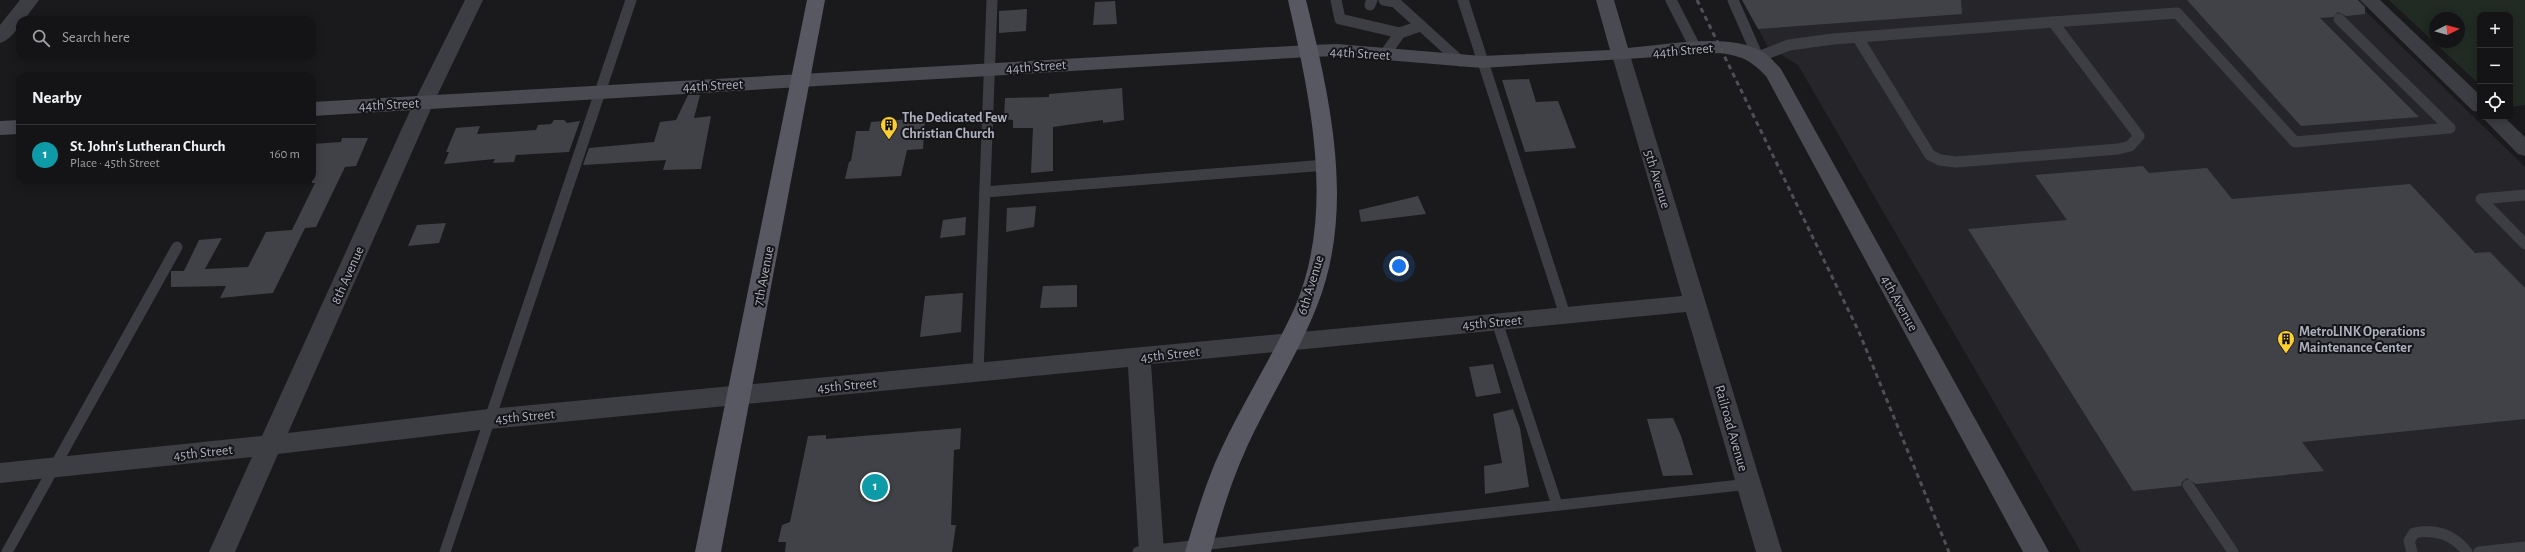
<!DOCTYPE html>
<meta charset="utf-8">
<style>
body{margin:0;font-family:"Alegreya Sans",sans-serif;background:#212123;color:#f1f3f6}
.controls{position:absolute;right:12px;top:12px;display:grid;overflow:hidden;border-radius:8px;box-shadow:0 2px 10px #0003}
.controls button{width:36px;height:36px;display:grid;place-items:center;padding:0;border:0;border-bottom:1px solid #333335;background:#141416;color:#f1f3f6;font:20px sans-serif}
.compass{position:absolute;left:2429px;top:12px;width:36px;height:36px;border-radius:50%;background:#141416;box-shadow:0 2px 10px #0003;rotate:84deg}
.you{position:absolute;left:1399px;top:266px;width:14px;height:14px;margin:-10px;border:3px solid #fff;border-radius:50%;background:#1a73e8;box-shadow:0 0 0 6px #1a73e833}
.badge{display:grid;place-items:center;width:26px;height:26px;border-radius:50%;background:#0b8043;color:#fff;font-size:13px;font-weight:700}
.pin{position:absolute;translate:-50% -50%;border:2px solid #fff;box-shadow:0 1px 4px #0006}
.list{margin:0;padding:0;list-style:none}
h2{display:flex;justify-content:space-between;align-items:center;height:52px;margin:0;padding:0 16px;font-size:17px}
h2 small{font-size:13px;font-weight:400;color:#9d9ea1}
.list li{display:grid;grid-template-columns:26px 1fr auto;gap:12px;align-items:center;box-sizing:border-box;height:60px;padding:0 16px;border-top:1px solid #333335}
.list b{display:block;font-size:15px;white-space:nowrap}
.list p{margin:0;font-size:13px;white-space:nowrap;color:#9d9ea1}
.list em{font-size:13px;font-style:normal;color:#9d9ea1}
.icon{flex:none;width:22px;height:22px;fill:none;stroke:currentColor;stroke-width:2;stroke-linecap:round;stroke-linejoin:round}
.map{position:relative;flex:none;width:2525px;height:552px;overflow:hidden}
.search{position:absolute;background:#141416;box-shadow:0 2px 10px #0003;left:16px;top:16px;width:300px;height:44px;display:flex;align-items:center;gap:10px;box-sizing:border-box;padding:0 14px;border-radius:12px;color:#9d9ea1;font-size:15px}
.panel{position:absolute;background:#141416;box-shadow:0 2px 10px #0003;left:16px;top:72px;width:300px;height:112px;border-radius:12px}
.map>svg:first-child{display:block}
.built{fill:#26262a}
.green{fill:#212b24;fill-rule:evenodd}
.building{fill:#414247}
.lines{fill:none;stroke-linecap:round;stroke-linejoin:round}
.lane{stroke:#3d3d44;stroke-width:11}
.street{fill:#3d3d44;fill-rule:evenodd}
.secondary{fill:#494a52;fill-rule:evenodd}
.primary{fill:#575861;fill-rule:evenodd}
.rail{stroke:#4e4f57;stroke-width:3;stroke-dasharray:5 4;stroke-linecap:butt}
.labels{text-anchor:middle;stroke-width:4;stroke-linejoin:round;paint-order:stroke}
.street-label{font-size:14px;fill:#acafbd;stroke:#151518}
.poi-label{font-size:14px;font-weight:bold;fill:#acafbd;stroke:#151518;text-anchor:start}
</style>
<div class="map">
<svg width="2525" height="552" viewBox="0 0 2525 552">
<rect width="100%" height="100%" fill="#1a1a1d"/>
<!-- built -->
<path class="built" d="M1744 0H2354L2525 167V552H2081L1798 65 1767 46Z"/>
<!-- green -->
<path class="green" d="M2389 0H2525V105L2510 107V15H2480V85ZM2435 18H2459V42H2435Z"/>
<!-- building -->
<g class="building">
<path d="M1742 0H1961L1962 14 1758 29Z"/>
<path d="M2187 0H2358L2365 7V14L2346 16 2338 12 2333 17 2320 18 2419 117 2301 126Z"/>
<path d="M1115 1 1117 24 1093 25 1095 2Z"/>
<path d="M1027 9 1026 31 999 33V11Z"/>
<path d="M1529 79 1536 102 1558 101 1576 148 1525 152 1502 80Z"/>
<path d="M1122 88 1124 120 1103 123V120L1053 127V171L1031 173 1033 128H1013V120L1004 119 1005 98 1049 97V94Z"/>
<path d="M688 95H700L694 118 711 116 701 169 663 170 666 160 583 165 589 148 654 142 660 122 676 120Z"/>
<path d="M925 118 923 149 907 150 901 176 845 179 849 162 851 161 856 131H869L871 122Z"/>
<path d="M554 120H564L567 123 580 121 569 152 516 155 514 162 493 163 495 159 444 164 449 152H446L456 128 480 126 477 134 536 130 538 125 551 124Z"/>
<path d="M342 138H368L356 166 345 167 316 227 305 228 273 293 220 298 226 286 171 287V271H184L199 240 222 238 205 269 248 267 266 232 292 230 315 183H312V144L341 142Z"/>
<path d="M2143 166 2149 173 2207 168 2232 199 2410 184 2475 253 2490 252 2525 288V419L2302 442 2324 471 2196 484 2187 478 2182 482 2181 486 2133 491 1968 229 2067 220 2035 175Z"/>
<path d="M1418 196 1426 214 1361 222 1359 210Z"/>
<path d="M1036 206 1034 227 1006 232 1007 208Z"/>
<path d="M966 217 965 235 940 238 943 220Z"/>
<path d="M446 223 439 243 408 246 417 225Z"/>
<path d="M1077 285V307L1040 308 1043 286Z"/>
<path d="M963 293 961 332 920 337 925 296Z"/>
<path d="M1493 364 1501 393 1476 397 1469 367Z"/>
<path d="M1513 409 1520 428 1529 487 1485 494 1484 466 1502 463 1493 414Z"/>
<path d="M1673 418 1681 436 1693 475 1663 476 1647 419Z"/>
<path d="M961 428 960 449 954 450 951 525H956L952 552H785L786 542H778L782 525 790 522 808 436 826 435V439Z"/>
</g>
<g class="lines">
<!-- lane -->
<g class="lane">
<path d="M1336 0 1340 19 1400 33 1420 26"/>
<path d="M1384 0 1395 2 1460 61"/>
<path d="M1463 0 1565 315"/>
<path d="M1671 0 1696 49"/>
<path d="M1733 0 1758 57 1789 45 1833 39 2053 22 2139 136 2130 146 2118 149 1956 162 1940 160 1930 155 1858 38"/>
<path d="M1370 5 1372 0"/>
<path d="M2053 22 2177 13 2295 142 2450 128 2339 19"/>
<path d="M1385 54 1400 33"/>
<path d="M985 192 1326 165"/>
<path d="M2525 195 2481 199 2525 244"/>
<path d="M1497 322 1557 505"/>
<path d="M978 373 992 0"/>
<path d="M2188 485 2233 552"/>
<path d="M7 552 177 247"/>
<path d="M445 552 631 0"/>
<path d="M1138 552 1749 484"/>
<path d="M2412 552 2409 541 2414 533C2435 528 2454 535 2467 552"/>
<path d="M2479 552 2525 547"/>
</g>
<!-- street -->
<g class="street">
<path d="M20 0H39L24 20H20C20 29 8 41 0 43V25Z"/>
<path d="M465 0H483L434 102 288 433 489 409 1682 296 1612 55 1614 51H1628L1630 55 1782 552H1756L1686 312 1151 364 1164 552 1139 551 1128 367 489 429 278 454 235 552H209L252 457 0 483V463L262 436 414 102Z"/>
<path d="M2360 0H2380L2480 95V112L2473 111Z"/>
<path d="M2482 117H2504L2525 137V156L2518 154Z"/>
</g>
<!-- secondary -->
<g class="secondary">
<path d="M1596 0H1614L1628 48C1668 45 1728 32 1763 52 1770 56 1775 63 1781 69L2049 552H2023L1766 76C1750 60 1744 57 1721 53L1482 68 1337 56 1309 57 312 116V102L1309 45 1337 44 1482 56 1610 50Z"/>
<path d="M20 120V134L0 135V121Z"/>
</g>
<!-- primary -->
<g class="primary">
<path d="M807 0H825L721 552H695Z"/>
<path d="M1288 0H1306C1330 98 1356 208 1317 306 1296 360 1262 409 1240 463 1228 492 1219 522 1211 552H1185C1194 522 1203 492 1215 463 1238 410 1271 360 1295 307 1336 210 1310 98 1288 0Z"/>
</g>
<!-- rail -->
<path class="rail" d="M1697 0 1859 332 1949 552"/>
</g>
<!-- icons -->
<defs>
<symbol id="building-pin" viewBox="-11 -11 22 30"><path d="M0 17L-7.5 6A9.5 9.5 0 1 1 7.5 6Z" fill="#fccf33" stroke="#151518"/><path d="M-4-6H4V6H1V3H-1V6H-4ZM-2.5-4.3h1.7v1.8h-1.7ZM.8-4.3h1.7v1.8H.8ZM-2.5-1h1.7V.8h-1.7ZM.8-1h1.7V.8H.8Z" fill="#111"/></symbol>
</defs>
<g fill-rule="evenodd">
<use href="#building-pin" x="879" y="115" width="20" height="27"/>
<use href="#building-pin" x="2276" y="329" width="20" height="27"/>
</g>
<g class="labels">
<!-- street labels -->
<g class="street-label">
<text transform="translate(1683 50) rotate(-5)" y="5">44th Street</text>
<text transform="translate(1360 53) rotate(4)" y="5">44th Street</text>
<text transform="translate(1036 66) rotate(-4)" y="5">44th Street</text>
<text transform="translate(713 85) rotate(-3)" y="5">44th Street</text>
<text transform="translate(389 104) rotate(-3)" y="5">44th Street</text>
<text transform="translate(1658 179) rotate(73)" y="5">5th Avenue</text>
<text transform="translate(347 275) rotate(-66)" y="5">8th Avenue</text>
<text transform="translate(763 276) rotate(-79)" y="5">7th Avenue</text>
<text transform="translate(1310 285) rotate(-73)" y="5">6th Avenue</text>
<text transform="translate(1900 303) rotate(61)" y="5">4th Avenue</text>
<text transform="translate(1492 322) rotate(-5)" y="5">45th Street</text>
<text transform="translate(1170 354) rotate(-6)" y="5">45th Street</text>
<text transform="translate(847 385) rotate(-5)" y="5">45th Street</text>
<text transform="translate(525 416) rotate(-5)" y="5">45th Street</text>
<text transform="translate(1732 428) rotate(74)" y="5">Railroad Avenue</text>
<text transform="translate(203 452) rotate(-6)" y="5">45th Street</text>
</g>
<!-- poi labels -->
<g class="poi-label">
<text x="902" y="122">The Dedicated Few<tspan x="902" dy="16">Christian Church</tspan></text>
<text x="2299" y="336">MetroLINK Operations<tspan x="2299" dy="16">Maintenance Center</tspan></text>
</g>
</g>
</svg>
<div class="controls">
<button>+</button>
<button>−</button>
<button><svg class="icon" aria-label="locate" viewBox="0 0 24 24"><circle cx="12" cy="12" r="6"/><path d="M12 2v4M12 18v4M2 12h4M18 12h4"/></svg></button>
</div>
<svg class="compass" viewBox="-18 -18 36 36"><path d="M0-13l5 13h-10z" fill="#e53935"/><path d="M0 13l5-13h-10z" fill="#9d9ea1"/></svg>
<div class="you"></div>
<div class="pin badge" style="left:875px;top:487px;background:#0f9aa8">1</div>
<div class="search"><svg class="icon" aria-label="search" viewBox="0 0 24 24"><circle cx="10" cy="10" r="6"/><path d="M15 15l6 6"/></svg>Search here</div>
<section class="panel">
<h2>Nearby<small></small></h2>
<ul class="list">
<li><span class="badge" style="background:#0f9aa8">1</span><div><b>St. John's Lutheran Church</b><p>Place · 45th Street</p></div><em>160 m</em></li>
</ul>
</section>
</div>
